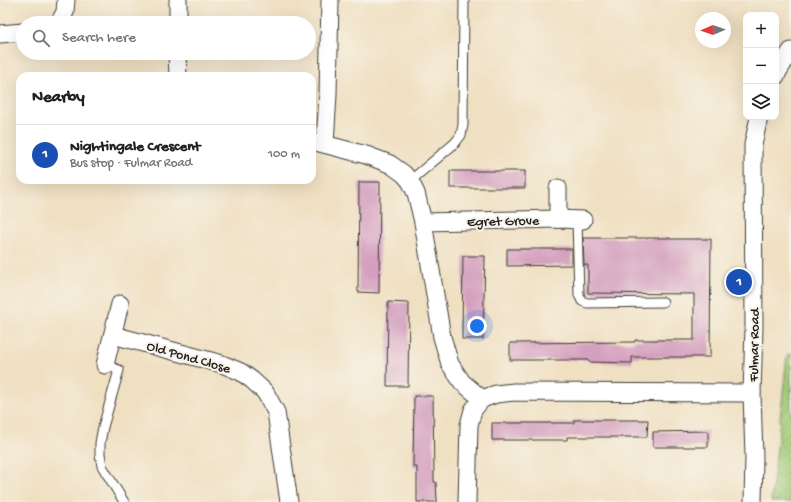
<!DOCTYPE html>
<meta charset="utf-8">
<style>
body{margin:0;font-family:"Gochi Hand",sans-serif;background:#f2f2f2;color:#202124}
.controls{position:absolute;right:12px;top:12px;display:grid;overflow:hidden;border-radius:8px;box-shadow:0 4px 16px #0002}
.controls button{width:36px;height:36px;display:grid;place-items:center;padding:0;border:0;border-bottom:1px solid #e0e0e0;background:#fff;color:#202124;font:20px sans-serif}
.compass{position:absolute;left:695px;top:12px;width:36px;height:36px;border-radius:50%;background:#fff;box-shadow:0 4px 16px #0002;rotate:268deg}
.you{position:absolute;left:477px;top:326px;width:14px;height:14px;margin:-10px;border:3px solid #fff;border-radius:50%;background:#1a73e8;box-shadow:0 0 0 6px #1a73e833}
.badge{display:grid;place-items:center;width:26px;height:26px;border-radius:50%;background:#2563eb;color:#fff;font-size:13px;font-weight:700}
.pin{position:absolute;translate:-50% -50%;border:2px solid #fff;box-shadow:0 1px 4px #0006}
.list{margin:0;padding:0;list-style:none}
h2{display:flex;justify-content:space-between;align-items:center;height:52px;margin:0;padding:0 16px;font-size:17px}
h2 small{font-size:13px;font-weight:400;color:#757577}
.list li{display:grid;grid-template-columns:26px 1fr auto;gap:12px;align-items:center;box-sizing:border-box;height:60px;padding:0 16px;border-top:1px solid #e0e0e0}
.list b{display:block;font-size:15px;white-space:nowrap}
.list p{margin:0;font-size:13px;white-space:nowrap;color:#757577}
.list em{font-size:13px;font-style:normal;color:#757577}
.icon{flex:none;width:22px;height:22px;fill:none;stroke:currentColor;stroke-width:2;stroke-linecap:round;stroke-linejoin:round}
.map{position:relative;flex:none;width:791px;height:502px;overflow:hidden}
.search{position:absolute;background:#fff;box-shadow:0 4px 16px #0002;left:16px;top:16px;width:300px;height:44px;display:flex;align-items:center;gap:10px;box-sizing:border-box;padding:0 14px;border-radius:22px;color:#757577;font-size:15px}
.panel{position:absolute;background:#fff;box-shadow:0 4px 16px #0002;left:16px;top:72px;width:300px;height:112px;border-radius:12px}
.map>svg:first-child{display:block}
.park{fill:url(#park-dots);stroke:#5e744a}
.building{fill:#d4a0bf}
.lines{fill:none;stroke-linecap:round;stroke-linejoin:round}
.lane-casing{stroke:#3c3935;stroke-width:11}
.street-casing{stroke:#3c3935;stroke-width:19}
.lane{stroke:#fff;stroke-width:9}
.street{stroke:#fff;stroke-width:17}
.labels{text-anchor:middle;stroke-width:4;stroke-linejoin:round;paint-order:stroke}
.street-label{font-size:14px;fill:#1c1c1c;stroke:#f7f3e8}
</style>
<div class="map">
<svg width="791" height="502" viewBox="0 0 791 502">
<defs>
<pattern id="park-dots" width="8" height="8" patternUnits="userSpaceOnUse"><rect width="8" height="8" fill="#a1cb77"/><path d="M2 2h.1M6 6h.1" fill="none" stroke="#8aae66" stroke-width="1.8" stroke-linecap="round"/></pattern>
</defs>
<rect width="100%" height="100%" fill="#f7f3e8"/>
<filter id="ink" filterUnits="userSpaceOnUse"><feTurbulence type="fractalNoise" baseFrequency=".025" numOctaves="2"/><feDisplacementMap in="SourceGraphic" scale="8" xChannelSelector="R" yChannelSelector="G"/><feConvolveMatrix kernelMatrix="1 2 1 2 8 2 1 2 1" color-interpolation-filters="sRGB"/></filter>
<filter id="wash" filterUnits="userSpaceOnUse"><feTurbulence type="fractalNoise" baseFrequency=".012" numOctaves="4" result="noise"/><feDisplacementMap in="SourceGraphic" scale="16" xChannelSelector="R" yChannelSelector="G"/><feGaussianBlur stdDeviation="0.9" result="paint"/><feColorMatrix in="noise" values="0 0 0 0 0 0 0 0 0 0 0 0 0 0 0 0 0 1.4 0 .05"/><feComposite in="paint" operator="in"/></filter>
<g filter="url(#wash)">
<rect width="100%" height="100%" fill="#f0e0c2"/>
<!-- park -->
<path class="park" d="M791 353V502H771L787 355Z"/>
<g id="blocks">
<!-- building -->
<g class="building">
<rect x="450" y="171" width="75" height="17"/>
<path d="M359 182H380L379 293 358 292Z"/>
<path d="M583 238H670V239H711L710 357H632V363L589 362V360H510V343L635 342V340H694V294L588 293V265H584Z"/>
<path d="M507 249H572V265L507 266Z"/>
<path d="M463 256H485L483 339H462Z"/>
<path d="M388 302 409 303 408 386H387Z"/>
<path d="M414 396H433L434 482H436L437 502H417V467H413Z"/>
<path d="M574 420H648L647 437H567V440H492V423H574Z"/>
<path d="M708 431V447H653V432Z"/>
</g>
</g>
</g>
<g filter="url(#ink)">
<use href="#blocks" fill-opacity="0" stroke="#3c3935" stroke-width="1"/>
<g class="lines">
<defs>
<g id="lane">
<path d="M410 181 455 143 461 135 463 125 464 0"/>
<path d="M577 220 579 295 582 301 587 303 663 302"/>
<path d="M105 365 119 370 103 427 100 443V454L102 466 124 502"/>
</g>
<g id="street">
<path d="M59 23 65 12 66 0"/>
<path d="M178 23V0"/>
<path d="M0 34 23 32"/>
<path d="M177 53 178 76"/>
<path d="M776 76 779 70 791 51"/>
<path d="M312 141 366 155 390 164 404 174 410 181 416 193 423 222 442 337 450 364 462 382 482 399 496 394 514 392 752 393"/>
<path d="M325 144 328 94 330 0"/>
<path d="M558 188V219"/>
<path d="M423 222 558 219 583 220"/>
<path d="M113 335 222 364 241 372 252 380 265 392 276 412 289 502"/>
<path d="M105 365 120 304"/>
<path d="M467 502 469 425 473 410 482 399"/>
<path d="M753 502 754 457 752 393 754 327 753 145 759 117"/>
</g>
</defs>
<!-- lane casing -->
<use href="#lane" class="lane-casing"/>
<!-- street casing -->
<use href="#street" class="street-casing"/>
<!-- lane -->
<use href="#lane" class="lane"/>
<!-- street -->
<use href="#street" class="street"/>
</g>
</g>
<g class="labels">
<!-- street labels -->
<g class="street-label">
<text transform="translate(503 220) rotate(-1)" y="5">Egret Grove</text>
<text transform="translate(753 345) rotate(-89)" y="5">Fulmar Road</text>
<text transform="translate(189 356) rotate(16)" y="5">Old Pond Close</text>
</g>
</g>
</svg>
<div class="controls">
<button>+</button>
<button>−</button>
<button><svg class="icon" aria-label="layers" viewBox="0 0 24 24"><path d="M12 4l9 5-9 5-9-5zM3 14l9 5 9-5"/></svg></button>
</div>
<svg class="compass" viewBox="-18 -18 36 36"><path d="M0-13l5 13h-10z" fill="#e53935"/><path d="M0 13l5-13h-10z" fill="#757577"/></svg>
<div class="you"></div>
<div class="pin badge" style="left:739px;top:282px;background:#1a4fb4">1</div>
<div class="search"><svg class="icon" aria-label="search" viewBox="0 0 24 24"><circle cx="10" cy="10" r="6"/><path d="M15 15l6 6"/></svg>Search here</div>
<section class="panel">
<h2>Nearby<small></small></h2>
<ul class="list">
<li><span class="badge" style="background:#1a4fb4">1</span><div><b>Nightingale Crescent</b><p>Bus stop · Fulmar Road</p></div><em>100 m</em></li>
</ul>
</section>
</div>
